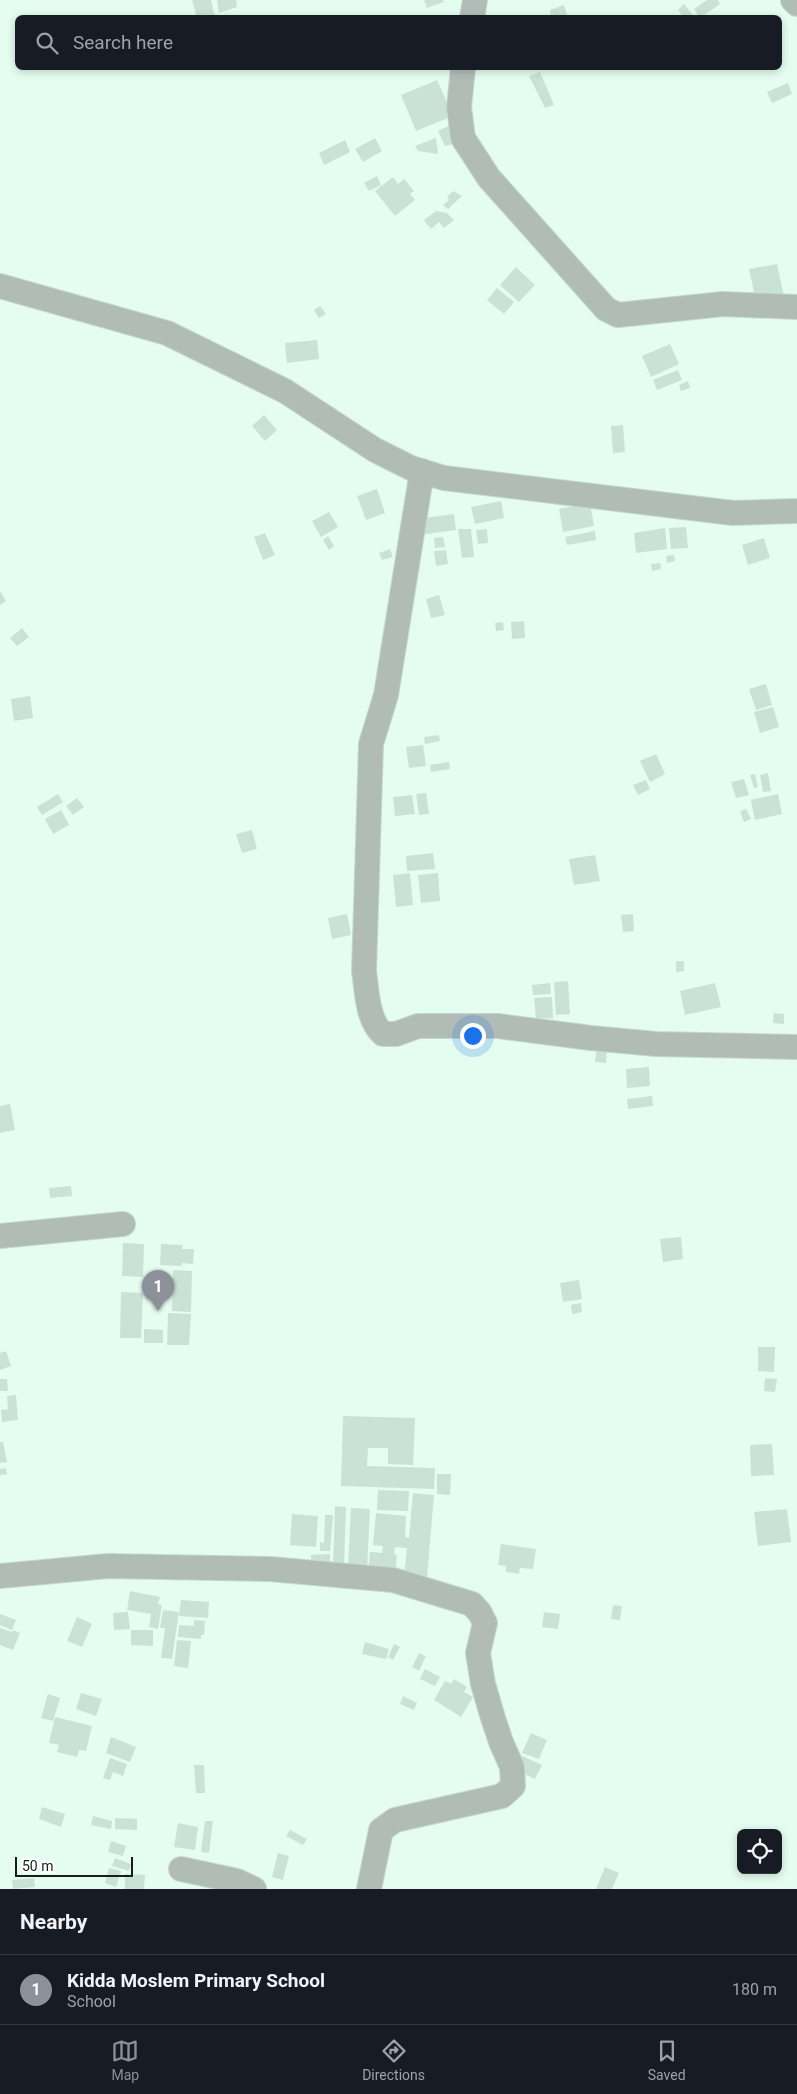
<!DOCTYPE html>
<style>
body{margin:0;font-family:Roboto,sans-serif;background:#20242c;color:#f1f3f6}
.controls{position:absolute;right:15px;bottom:15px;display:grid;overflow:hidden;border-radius:8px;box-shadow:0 2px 8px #0003}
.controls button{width:45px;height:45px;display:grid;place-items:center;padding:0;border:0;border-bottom:1px solid #363941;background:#171b24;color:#f1f3f6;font:25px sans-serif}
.scale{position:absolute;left:15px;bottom:12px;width:118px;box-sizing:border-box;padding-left:5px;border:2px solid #151e19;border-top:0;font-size:14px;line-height:18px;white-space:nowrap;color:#151e19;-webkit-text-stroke:4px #fff;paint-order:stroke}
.you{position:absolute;left:472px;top:1035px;width:18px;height:18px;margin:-12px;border:4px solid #fff;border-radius:50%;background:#1a73e8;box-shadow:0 0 0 8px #1a73e833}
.badge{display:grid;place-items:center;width:32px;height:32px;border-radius:50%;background:#8c9099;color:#fff;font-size:16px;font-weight:700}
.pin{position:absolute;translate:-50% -41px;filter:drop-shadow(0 1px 2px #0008)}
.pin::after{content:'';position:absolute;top:26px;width:18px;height:15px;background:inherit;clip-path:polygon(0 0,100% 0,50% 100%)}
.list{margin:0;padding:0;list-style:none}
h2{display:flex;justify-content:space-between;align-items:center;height:65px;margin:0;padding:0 20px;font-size:21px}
h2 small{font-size:16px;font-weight:400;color:#9ea1a6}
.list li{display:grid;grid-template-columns:32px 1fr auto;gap:15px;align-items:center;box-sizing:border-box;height:70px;padding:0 20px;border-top:1px solid #363941}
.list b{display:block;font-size:19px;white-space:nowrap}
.list p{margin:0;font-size:16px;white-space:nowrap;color:#9ea1a6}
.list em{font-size:16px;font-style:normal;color:#9ea1a6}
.icon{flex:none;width:28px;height:28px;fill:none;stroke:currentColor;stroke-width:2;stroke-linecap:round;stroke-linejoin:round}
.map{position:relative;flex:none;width:797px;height:1889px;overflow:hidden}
.search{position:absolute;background:#171b24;box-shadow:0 2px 8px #0003;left:15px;right:15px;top:15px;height:55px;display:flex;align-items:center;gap:12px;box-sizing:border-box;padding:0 18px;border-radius:8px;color:#9ea1a6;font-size:19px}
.sheet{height:135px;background:#171b24}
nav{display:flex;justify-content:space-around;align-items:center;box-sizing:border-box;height:70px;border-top:1px solid #363941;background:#171b24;font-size:14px;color:#9ea1a6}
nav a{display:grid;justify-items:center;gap:2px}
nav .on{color:#8c9099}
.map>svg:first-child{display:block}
.building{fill:#cae2d6}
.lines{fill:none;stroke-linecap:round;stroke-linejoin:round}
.minor-casing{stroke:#c3d9ce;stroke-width:26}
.minor{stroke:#b2bcb7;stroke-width:24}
</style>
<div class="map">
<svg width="797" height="1889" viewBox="0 0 797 1889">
<rect width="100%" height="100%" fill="#e4fdf0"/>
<!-- building -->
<g class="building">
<path d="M192 0H211L215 18H197Z"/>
<path d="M217 0H236L237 7 219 13Z"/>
<path d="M424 0H443L444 2 427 8Z"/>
<path d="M707 0H718L720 4 700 18 694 9Z"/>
<path d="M684 4 695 18H684L678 10Z"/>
<path d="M564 5 568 18H551L550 10Z"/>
<path d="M540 72 554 105 545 108 529 76Z"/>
<path d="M437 80 453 116 416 131 401 95Z"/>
<path d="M788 83 792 94 772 103 767 92Z"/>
<path d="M455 123 461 142 445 146 438 131Z"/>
<path d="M375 138 382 151 363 162 355 149Z"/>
<path d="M436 138 438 154 418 151 415 146Z"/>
<path d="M345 140 350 152 324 165 319 153Z"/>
<path d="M377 176 381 185 369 191 364 183Z"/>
<path d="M393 177 398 184 404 179 414 191 410 194 415 200 395 216 375 191Z"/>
<path d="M453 191 462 196 448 209 443 205 449 200 447 197Z"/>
<path d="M436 211 447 213 454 220 444 228 439 222 431 229 424 220Z"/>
<path d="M777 264 784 297 756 302 749 269Z"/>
<path d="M516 267 535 285 519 302 500 285Z"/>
<path d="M497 288 514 302 504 314 487 300Z"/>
<path d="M320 306 326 314 319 318 314 310Z"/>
<path d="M317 340 319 359 287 363 285 343Z"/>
<path d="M670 344 679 364 651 377 642 356Z"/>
<path d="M678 370 682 380 657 390 653 380Z"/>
<path d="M688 381 690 388 681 391 679 385Z"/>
<path d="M264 415 277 430 265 441 252 426Z"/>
<path d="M623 425 625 452 613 453 611 426Z"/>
<path d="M377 489 385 513 366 520 357 496Z"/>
<path d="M501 501 504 518 475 524 471 507Z"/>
<path d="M590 503 594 526 563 532 559 509Z"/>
<path d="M329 512 338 527 321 537 312 521Z"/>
<path d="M454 514 456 530 419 535 417 519Z"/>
<path d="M686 527 688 548 671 549 669 528Z"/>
<path d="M665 528 667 549 636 553 634 533Z"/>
<path d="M458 529H471L474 557 462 558Z"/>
<path d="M487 529 488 543 478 544 476 530Z"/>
<path d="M595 531 596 540 567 545 565 537Z"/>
<path d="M265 533 275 555 263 560 254 537Z"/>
<path d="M328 536 334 546 329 550 323 540Z"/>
<path d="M443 537 445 547 435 548 434 538Z"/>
<path d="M764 538 770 558 748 565 742 545Z"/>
<path d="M390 549 393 557 382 560 379 553Z"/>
<path d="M446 550 448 564 436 566 434 551Z"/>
<path d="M674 555 675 561 667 563 666 556Z"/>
<path d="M660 563 661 569 652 571 651 564Z"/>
<path d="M0 591 6 601 0 605Z"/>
<path d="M439 595 445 615 431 618 426 599Z"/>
<path d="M524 621 525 638 512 639 511 622Z"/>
<path d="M503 622 504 630 496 631 495 623Z"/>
<path d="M22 628 29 637 17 646 10 638Z"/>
<path d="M766 684 772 705 756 710 749 689Z"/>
<path d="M30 696 33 718 14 721 11 699Z"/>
<path d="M773 707 779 727 760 733 754 712Z"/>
<path d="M439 735 440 741 425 744 424 737Z"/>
<path d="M423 745 426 766 409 768 406 747Z"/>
<path d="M656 754 665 774 650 782 640 761Z"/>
<path d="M449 762 450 769 431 772 430 765Z"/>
<path d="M768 773 771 791 763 792 760 775Z"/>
<path d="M755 774 758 787 754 788 750 775Z"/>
<path d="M744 779 749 795 736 798 731 782Z"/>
<path d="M646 780 650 789 638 795 633 785Z"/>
<path d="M426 793 429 814 419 815 416 794Z"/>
<path d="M58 794 63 802 42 815 37 807Z"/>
<path d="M778 794 782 814 755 820 751 800Z"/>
<path d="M412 795 415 814 395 816 393 797Z"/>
<path d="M77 798 84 807 73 815 66 806Z"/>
<path d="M746 809 751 819 744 822 740 811Z"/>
<path d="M61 810 69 825 53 834 45 819Z"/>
<path d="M252 830 257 849 242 853 236 834Z"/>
<path d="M433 853 435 869 407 871 406 856Z"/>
<path d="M595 855 600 881 574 885 569 859Z"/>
<path d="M410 873 413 905 396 907 393 875Z"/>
<path d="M438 873 440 901 421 903 418 875Z"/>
<path d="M347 914 351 935 332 939 328 918Z"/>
<path d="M633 914 634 931 623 932 621 915Z"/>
<path d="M676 961H684V971L676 972Z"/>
<path d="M568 981 570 1014 556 1015 554 982Z"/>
<path d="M550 983 551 994 533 995 532 985Z"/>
<path d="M715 983 721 1007 685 1015 680 991Z"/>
<path d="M552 997 553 1018 536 1019 534 998Z"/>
<path d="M774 1013 784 1014V1024L773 1023Z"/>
<path d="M597 1046 607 1047 606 1063 595 1062Z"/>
<path d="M649 1067 650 1086 627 1088 626 1069Z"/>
<path d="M652 1096 653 1106 628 1109 627 1099Z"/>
<path d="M10 1104 15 1130 0 1133V1106Z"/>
<path d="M71 1186 72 1196 50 1198 49 1188Z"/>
<path d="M681 1237 683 1259 663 1262 660 1239Z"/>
<path d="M123 1243 144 1244 143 1277 122 1276Z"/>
<path d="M161 1244 183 1245 182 1249H194L193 1264 182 1263V1266L160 1265Z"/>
<path d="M173 1270 192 1271 191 1312 172 1311Z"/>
<path d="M579 1280 582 1299 563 1302 560 1283Z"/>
<path d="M121 1292 143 1293 141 1338H120Z"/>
<path d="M581 1303 582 1312 572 1314 571 1305Z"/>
<path d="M168 1313 191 1314 189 1345H167Z"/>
<path d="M144 1329 163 1330V1343H144Z"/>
<path d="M758 1347H775L774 1372 758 1371Z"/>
<path d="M6 1351 11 1366 0 1370V1353Z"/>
<path d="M765 1378 777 1379 775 1392 764 1391Z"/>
<path d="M0 1379H7L8 1391H0Z"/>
<path d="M16 1395 18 1420 2 1422 1 1410 8 1409 7 1396Z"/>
<path d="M343 1416 415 1418 413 1465 388 1464V1448H368L367 1466 435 1468 434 1489 341 1486Z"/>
<path d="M0 1442H3L7 1462 0 1463Z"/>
<path d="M772 1444 774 1475 751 1476 750 1445Z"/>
<path d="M6 1468 7 1474 0 1475V1469Z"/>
<path d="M437 1474H451L450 1495 437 1494Z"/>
<path d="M378 1490 409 1491 408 1511 377 1510Z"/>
<path d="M413 1493 434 1495 427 1578 404 1576 407 1548 395 1547 394 1554 397 1555 395 1576 368 1573 370 1552 382 1553 383 1546 373 1545 376 1513 406 1516 405 1537 409 1538Z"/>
<path d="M335 1506 346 1507 344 1567H333Z"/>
<path d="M351 1508 370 1509 367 1569 348 1568Z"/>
<path d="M787 1509 791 1542 758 1546 754 1512Z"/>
<path d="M292 1514 318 1516 316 1547 290 1545Z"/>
<path d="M325 1515H333L330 1551H320V1542L324 1543Z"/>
<path d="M501 1544 536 1549 533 1569 520 1568 519 1574 506 1572V1566L498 1565Z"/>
<path d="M330 1554V1565L312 1566 311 1555Z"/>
<path d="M130 1591 160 1597 158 1604 162 1605 158 1629 149 1627 151 1614 127 1610Z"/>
<path d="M181 1600 209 1602 208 1618 179 1616Z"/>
<path d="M613 1605 622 1606 620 1620 611 1619Z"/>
<path d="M163 1610 179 1612 172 1659 161 1658 165 1628H160Z"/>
<path d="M128 1612 130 1629 114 1630 113 1613Z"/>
<path d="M544 1612 560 1614 558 1629 542 1627Z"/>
<path d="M0 1614 16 1620 12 1630 0 1625Z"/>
<path d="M77 1617 92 1624 82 1647 67 1641Z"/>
<path d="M194 1620 205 1621 204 1635H201V1639L178 1637 179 1625 194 1626Z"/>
<path d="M0 1628 12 1632 13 1630 20 1633 13 1650 0 1645Z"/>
<path d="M131 1630H153V1646L131 1645Z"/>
<path d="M177 1640 191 1641 188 1668 174 1666Z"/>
<path d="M365 1642 389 1649 386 1659 362 1654Z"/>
<path d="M394 1644 400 1647 393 1660 388 1657Z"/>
<path d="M419 1653 426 1656 419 1671 412 1667Z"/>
<path d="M425 1669 440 1677 435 1686 420 1679Z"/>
<path d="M454 1679 467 1687 464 1692 473 1697 461 1717 434 1700 445 1681 451 1684Z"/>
<path d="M81 1693 102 1699 96 1716 76 1709Z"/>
<path d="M48 1694 60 1698 53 1721 41 1718Z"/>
<path d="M403 1696 417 1703 414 1710 400 1704Z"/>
<path d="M55 1717 92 1726 86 1751 79 1750 77 1757 57 1752 59 1745 49 1743Z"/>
<path d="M531 1733 547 1740 539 1759 522 1753Z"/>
<path d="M111 1737 136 1747 130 1762 106 1753Z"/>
<path d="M522 1756 542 1765 535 1779 516 1770Z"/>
<path d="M110 1758 127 1764 123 1776 113 1772 110 1780 103 1778Z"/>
<path d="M194 1765H204L205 1793H196Z"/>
<path d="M42 1807 65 1814 61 1827 39 1819Z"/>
<path d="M93 1816 112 1821 111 1829 91 1825Z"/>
<path d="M115 1818 137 1819V1830L115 1829Z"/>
<path d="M205 1821H213L209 1853 201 1852Z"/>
<path d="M178 1823 198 1827 195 1850 174 1847Z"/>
<path d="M290 1830 307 1839 303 1845 286 1836Z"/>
<path d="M111 1841 126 1846 123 1856 108 1852Z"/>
<path d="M278 1853 289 1856 283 1880 272 1877Z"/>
<path d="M115 1858 131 1864 129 1871 112 1866Z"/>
<path d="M605 1867 619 1873 612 1889H596Z"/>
<path d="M109 1868 121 1871 116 1887 105 1883Z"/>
<path d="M125 1874 145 1875 144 1889H125Z"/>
<path d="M34 1878 35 1887 13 1889 12 1880Z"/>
</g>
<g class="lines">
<defs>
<g id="minor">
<path d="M793 0 797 4"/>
<path d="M472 18 475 0"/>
<path d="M463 68 459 107 463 138 489 178 606 309 618 315 723 304 797 307"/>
<path d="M0 286 167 333 285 391 375 450 411 468 444 478 733 513 797 511"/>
<path d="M422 471 386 695 371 744 364 971C367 991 367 1020 383 1034H396L418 1026H498L591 1038 656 1044 797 1047"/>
<path d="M0 1236 123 1224"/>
<path d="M0 1576 108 1566 270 1569 393 1580 472 1604 480 1613 485 1623 478 1653 483 1684 493 1718 501 1742 512 1767 513 1786 502 1796 395 1820 381 1830 369 1889"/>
<path d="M181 1869 237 1881 254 1889"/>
</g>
</defs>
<!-- minor casing -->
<use href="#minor" class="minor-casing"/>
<!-- minor -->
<use href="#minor" class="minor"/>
</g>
</svg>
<div class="controls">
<button><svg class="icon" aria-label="locate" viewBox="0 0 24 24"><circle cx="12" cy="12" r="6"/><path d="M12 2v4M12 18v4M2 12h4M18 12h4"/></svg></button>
</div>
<div class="scale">50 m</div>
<div class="you"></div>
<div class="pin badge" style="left:158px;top:1311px">1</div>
<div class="search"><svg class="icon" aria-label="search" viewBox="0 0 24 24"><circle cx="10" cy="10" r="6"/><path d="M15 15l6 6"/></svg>Search here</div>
</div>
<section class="sheet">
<h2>Nearby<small></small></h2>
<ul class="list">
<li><span class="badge">1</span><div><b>Kidda Moslem Primary School</b><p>School</p></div><em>180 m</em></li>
</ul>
</section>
<nav>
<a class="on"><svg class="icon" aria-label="map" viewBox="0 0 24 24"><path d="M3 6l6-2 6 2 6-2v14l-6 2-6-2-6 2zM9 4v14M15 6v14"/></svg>Map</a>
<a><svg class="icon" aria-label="directions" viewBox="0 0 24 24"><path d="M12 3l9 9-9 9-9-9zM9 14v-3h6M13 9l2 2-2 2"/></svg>Directions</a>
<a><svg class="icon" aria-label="saved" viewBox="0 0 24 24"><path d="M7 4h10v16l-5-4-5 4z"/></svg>Saved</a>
</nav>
